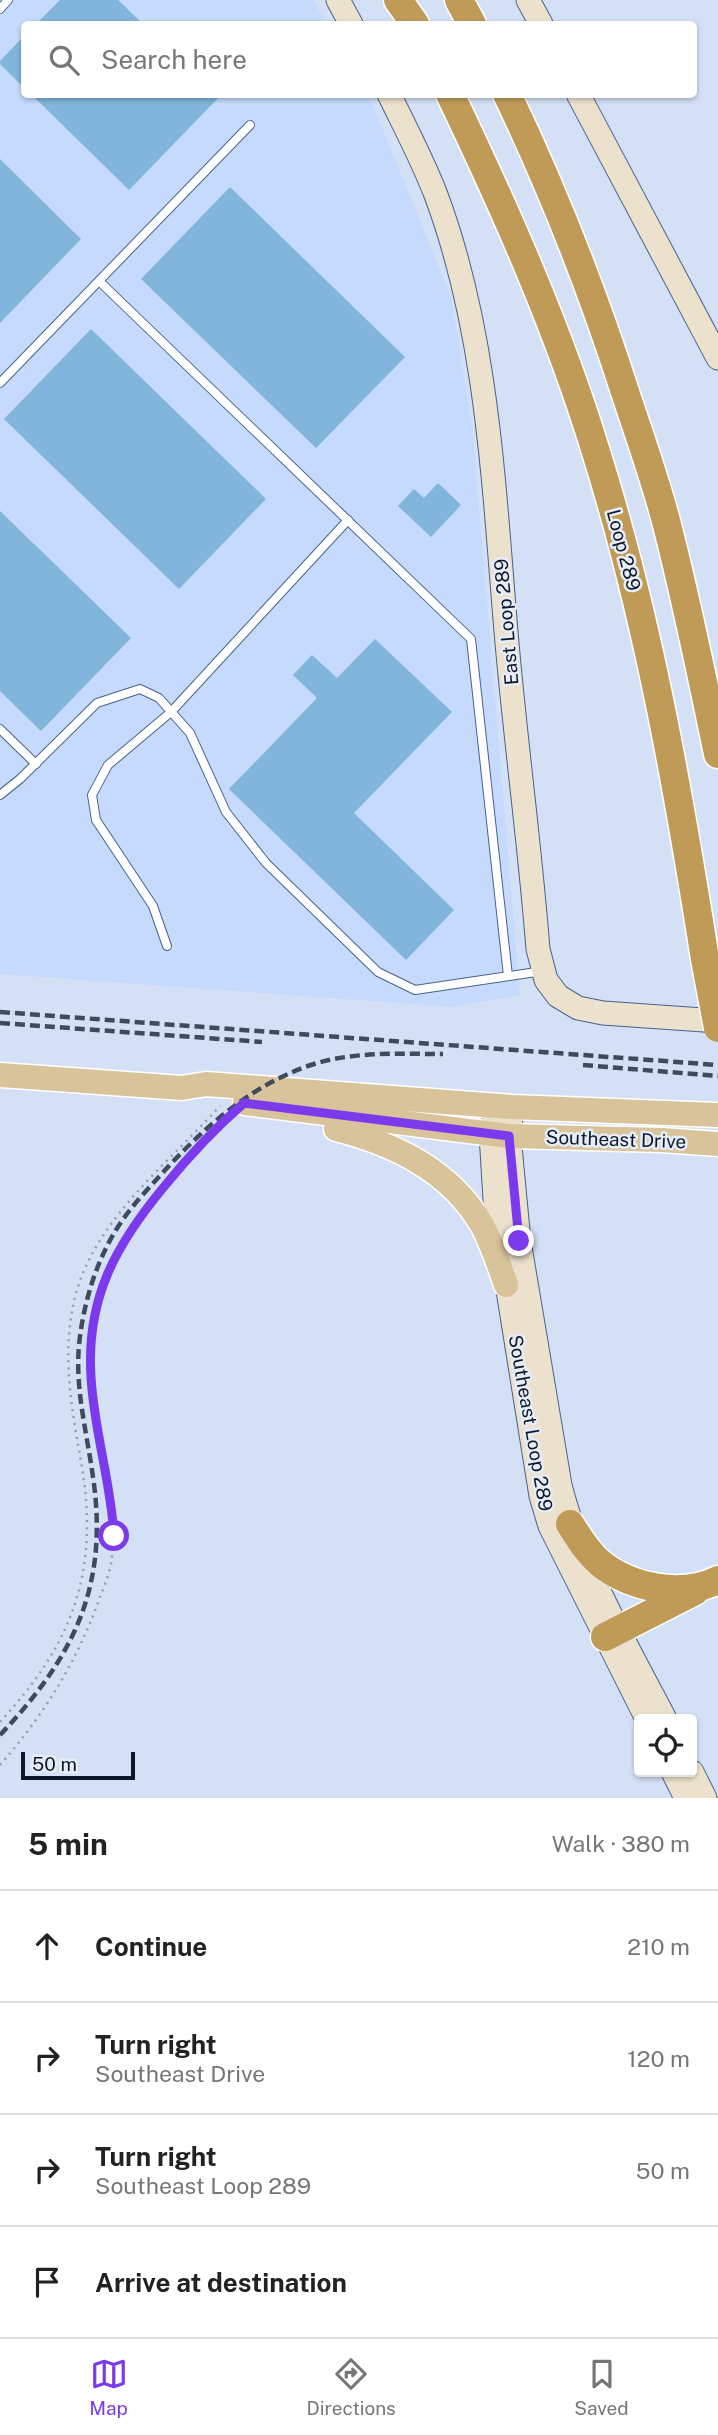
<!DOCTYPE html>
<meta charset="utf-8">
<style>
body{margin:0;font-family:"Public Sans",sans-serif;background:#f2f2f2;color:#222}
.controls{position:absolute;right:21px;bottom:21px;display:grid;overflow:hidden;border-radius:7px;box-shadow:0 2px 5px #0004}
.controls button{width:63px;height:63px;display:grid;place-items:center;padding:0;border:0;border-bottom:2px solid #e0e0e0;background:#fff;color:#222;font:35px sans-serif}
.scale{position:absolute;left:21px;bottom:18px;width:114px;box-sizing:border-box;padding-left:7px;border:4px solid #0e182a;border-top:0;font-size:19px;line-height:24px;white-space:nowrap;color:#0e182a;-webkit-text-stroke:5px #e7edf7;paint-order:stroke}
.stop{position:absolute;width:21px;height:21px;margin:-16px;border:5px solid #7c3aed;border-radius:50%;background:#fff}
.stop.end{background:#7c3aed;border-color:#fff;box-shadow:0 2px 7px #0008}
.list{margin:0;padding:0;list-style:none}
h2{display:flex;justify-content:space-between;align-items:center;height:91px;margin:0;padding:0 28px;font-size:30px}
h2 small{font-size:23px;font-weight:400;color:#767676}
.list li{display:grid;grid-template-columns:46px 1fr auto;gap:21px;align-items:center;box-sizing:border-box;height:112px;padding:0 28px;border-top:2px solid #e0e0e0}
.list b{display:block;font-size:26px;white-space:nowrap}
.list p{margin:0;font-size:23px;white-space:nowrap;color:#767676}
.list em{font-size:23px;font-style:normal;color:#767676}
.icon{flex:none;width:38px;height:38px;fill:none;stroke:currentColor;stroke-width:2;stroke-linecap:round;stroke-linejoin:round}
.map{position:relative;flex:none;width:718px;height:1798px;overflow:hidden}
.search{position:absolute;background:#fff;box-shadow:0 2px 5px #0004;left:21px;right:21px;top:21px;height:77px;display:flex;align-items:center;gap:18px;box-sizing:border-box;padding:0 24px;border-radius:7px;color:#767676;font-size:26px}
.sheet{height:539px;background:#fff}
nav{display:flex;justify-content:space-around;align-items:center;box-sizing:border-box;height:98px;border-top:2px solid #e0e0e0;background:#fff;font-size:19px;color:#767676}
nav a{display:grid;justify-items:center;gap:4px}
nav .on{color:#7c3aed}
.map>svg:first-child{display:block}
.built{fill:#c5dafc}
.building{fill:#81b5db}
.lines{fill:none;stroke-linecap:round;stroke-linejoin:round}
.lane-casing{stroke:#48618d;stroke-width:10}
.secondary-casing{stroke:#48618d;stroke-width:25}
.primary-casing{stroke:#fff;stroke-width:27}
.highway-casing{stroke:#fff;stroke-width:31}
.path{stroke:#929db1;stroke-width:2.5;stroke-dasharray:2 5;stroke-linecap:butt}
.lane{stroke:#fff;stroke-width:8}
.secondary{stroke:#ece1cd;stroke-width:23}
.primary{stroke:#d9c39b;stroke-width:24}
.highway{stroke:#c09b58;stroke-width:28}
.rail{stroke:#3f4a5d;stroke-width:4.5;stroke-dasharray:10 5;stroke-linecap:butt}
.highway-bridge-casing{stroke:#fff;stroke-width:31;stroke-linecap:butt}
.highway-bridge{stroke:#c09b58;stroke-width:28}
.route{stroke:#7c3aed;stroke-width:9}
.labels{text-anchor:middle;stroke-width:5;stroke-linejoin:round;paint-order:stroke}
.street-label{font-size:19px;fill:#0e182a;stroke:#e7edf7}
</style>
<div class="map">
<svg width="718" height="1798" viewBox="0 0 718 1798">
<rect width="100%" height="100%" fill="#d4e0f5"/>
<!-- built -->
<path class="built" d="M0 0H313L327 24H24V94H367L374 108 451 297 472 425 520 995 455 1007 0 974Z"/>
<!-- building -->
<g class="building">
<path d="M60 0H118L143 24H36Z"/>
<path d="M24 36V88L0 64V61Z"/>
<path d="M31 94H222L129 190Z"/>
<path d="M0 159 81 239 0 323Z"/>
<path d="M230 187 405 357 316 448 141 279Z"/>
<path d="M91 329 266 499 179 589 4 419Z"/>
<path d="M438 483 461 505 431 537 398 506 414 489 424 498Z"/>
<path d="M0 511 131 638 41 731 0 691Z"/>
<path d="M375 639 452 712 354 813 454 910 406 960 229 789 317 698 293 675 312 655 337 678Z"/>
</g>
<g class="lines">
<defs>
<g id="lane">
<path d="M0 9 8 0"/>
<path d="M99 281 471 639 508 976"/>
<path d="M0 383 250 125"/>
<path d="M0 729 36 764"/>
<path d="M0 795 20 779 97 703 140 689 159 698 190 733 226 812 266 863 378 972 415 990 543 971"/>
<path d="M167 946 153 906 96 820 92 795 108 765 171 712 348 520"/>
</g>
<g id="secondary">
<path d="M338 0 351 24"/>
<path d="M528 0 541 24"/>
<path d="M389 94C405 127 423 161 436 195 489 337 494 494 507 643 516 745 530 847 538 949L546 980 558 996 578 1008 603 1013 718 1021"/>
<path d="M578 94 718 358"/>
<path d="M496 1106 491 1134 496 1216 541 1496 550 1526 647 1719"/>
<path d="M512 1107 509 1136 519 1241 560 1485C581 1568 626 1644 665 1719"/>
<path d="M673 1772 686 1798"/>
<path d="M692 1772 705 1798"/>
</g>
<g id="primary">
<path d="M0 1075 182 1088 206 1084 512 1107 718 1115"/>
<path d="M245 1103 509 1136 662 1140 718 1144"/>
<path d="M336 1129C394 1144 450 1170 482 1225 492 1243 499 1265 506 1285"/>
</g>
<g id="highway">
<path d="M398 0 415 24"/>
<path d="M459 0 472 24"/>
<path d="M450 94C506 211 558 328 596 452 648 618 678 788 705 959"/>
<path d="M507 94C554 192 593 292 626 395 640 437 655 479 666 521 686 598 702 676 718 754"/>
<path d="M570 1524C579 1538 587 1552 600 1563 631 1588 681 1598 718 1580"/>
<path d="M605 1637 695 1591"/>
</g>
</defs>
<!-- lane casing -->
<use href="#lane" class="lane-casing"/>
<!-- secondary casing -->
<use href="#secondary" class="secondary-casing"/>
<!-- primary casing -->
<use href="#primary" class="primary-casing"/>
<!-- highway casing -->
<use href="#highway" class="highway-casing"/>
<!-- path -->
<g class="path">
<path d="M0 1722C74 1642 100 1570 81 1461 70 1401 59 1338 81 1278 107 1210 173 1158 220 1106"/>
<path d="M0 1765C44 1715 78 1660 100 1597 105 1584 111 1570 112 1556 118 1511 104 1464 96 1419 92 1392 87 1362 90 1334 99 1255 172 1165 231 1115"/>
</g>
<!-- lane -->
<use href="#lane" class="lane"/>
<!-- secondary -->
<use href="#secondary" class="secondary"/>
<!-- primary -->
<use href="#primary" class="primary"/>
<!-- highway -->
<use href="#highway" class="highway"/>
<!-- rail -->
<g class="rail">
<path d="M0 1012 718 1065"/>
<path d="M0 1023 262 1042"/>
<path d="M583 1065 718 1076"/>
<path d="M0 1735C74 1657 109 1586 93 1477 87 1433 75 1390 79 1345 83 1306 95 1264 116 1230 130 1207 149 1188 166 1169 208 1124 252 1085 311 1065 353 1051 400 1054 443 1054"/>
</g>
<defs>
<path id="highway-bridge" d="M705 959 718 1028"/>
</defs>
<!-- highway-bridge casing -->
<use href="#highway-bridge" class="highway-bridge-casing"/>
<!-- highway-bridge -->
<use href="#highway-bridge" class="highway-bridge"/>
</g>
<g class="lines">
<!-- route -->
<path class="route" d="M114 1536C111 1482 94 1431 91 1377 86 1299 115 1246 163 1188 188 1157 214 1129 244 1103L509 1136 519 1241"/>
</g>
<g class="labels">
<!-- street labels -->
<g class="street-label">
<text transform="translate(624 550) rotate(75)" y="7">Loop 289</text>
<text transform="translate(506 622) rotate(-95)" y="7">East Loop 289</text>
<text transform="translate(616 1139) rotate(2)" y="7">Southeast Drive</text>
<text transform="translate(531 1423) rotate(80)" y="7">Southeast Loop 289</text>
</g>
</g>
</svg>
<div class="controls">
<button><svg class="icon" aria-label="locate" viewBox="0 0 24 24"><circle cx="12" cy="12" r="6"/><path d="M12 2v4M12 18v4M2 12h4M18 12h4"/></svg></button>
</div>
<div class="scale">50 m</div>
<div class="stop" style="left:114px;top:1536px"></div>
<div class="stop end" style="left:519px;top:1241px"></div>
<div class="search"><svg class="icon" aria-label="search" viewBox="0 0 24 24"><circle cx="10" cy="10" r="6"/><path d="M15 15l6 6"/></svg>Search here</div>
</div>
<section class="sheet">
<h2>5 min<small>Walk · 380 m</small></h2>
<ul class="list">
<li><svg class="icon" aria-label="ahead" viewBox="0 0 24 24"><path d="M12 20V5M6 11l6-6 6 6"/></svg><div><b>Continue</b></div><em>210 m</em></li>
<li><svg class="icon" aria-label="right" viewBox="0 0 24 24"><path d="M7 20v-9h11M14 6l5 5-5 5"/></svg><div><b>Turn right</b><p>Southeast Drive</p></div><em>120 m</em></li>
<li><svg class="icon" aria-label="right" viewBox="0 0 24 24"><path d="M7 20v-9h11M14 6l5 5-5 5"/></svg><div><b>Turn right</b><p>Southeast Loop 289</p></div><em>50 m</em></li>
<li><svg class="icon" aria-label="arrive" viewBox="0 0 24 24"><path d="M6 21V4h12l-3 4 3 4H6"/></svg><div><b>Arrive at destination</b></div></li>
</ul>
</section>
<nav>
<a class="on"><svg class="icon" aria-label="map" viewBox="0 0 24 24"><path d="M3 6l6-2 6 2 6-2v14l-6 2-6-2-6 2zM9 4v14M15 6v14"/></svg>Map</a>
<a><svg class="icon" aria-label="directions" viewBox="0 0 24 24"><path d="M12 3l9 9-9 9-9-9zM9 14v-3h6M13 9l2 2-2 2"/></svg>Directions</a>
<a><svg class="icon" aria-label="saved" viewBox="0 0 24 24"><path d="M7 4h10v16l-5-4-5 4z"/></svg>Saved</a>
</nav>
